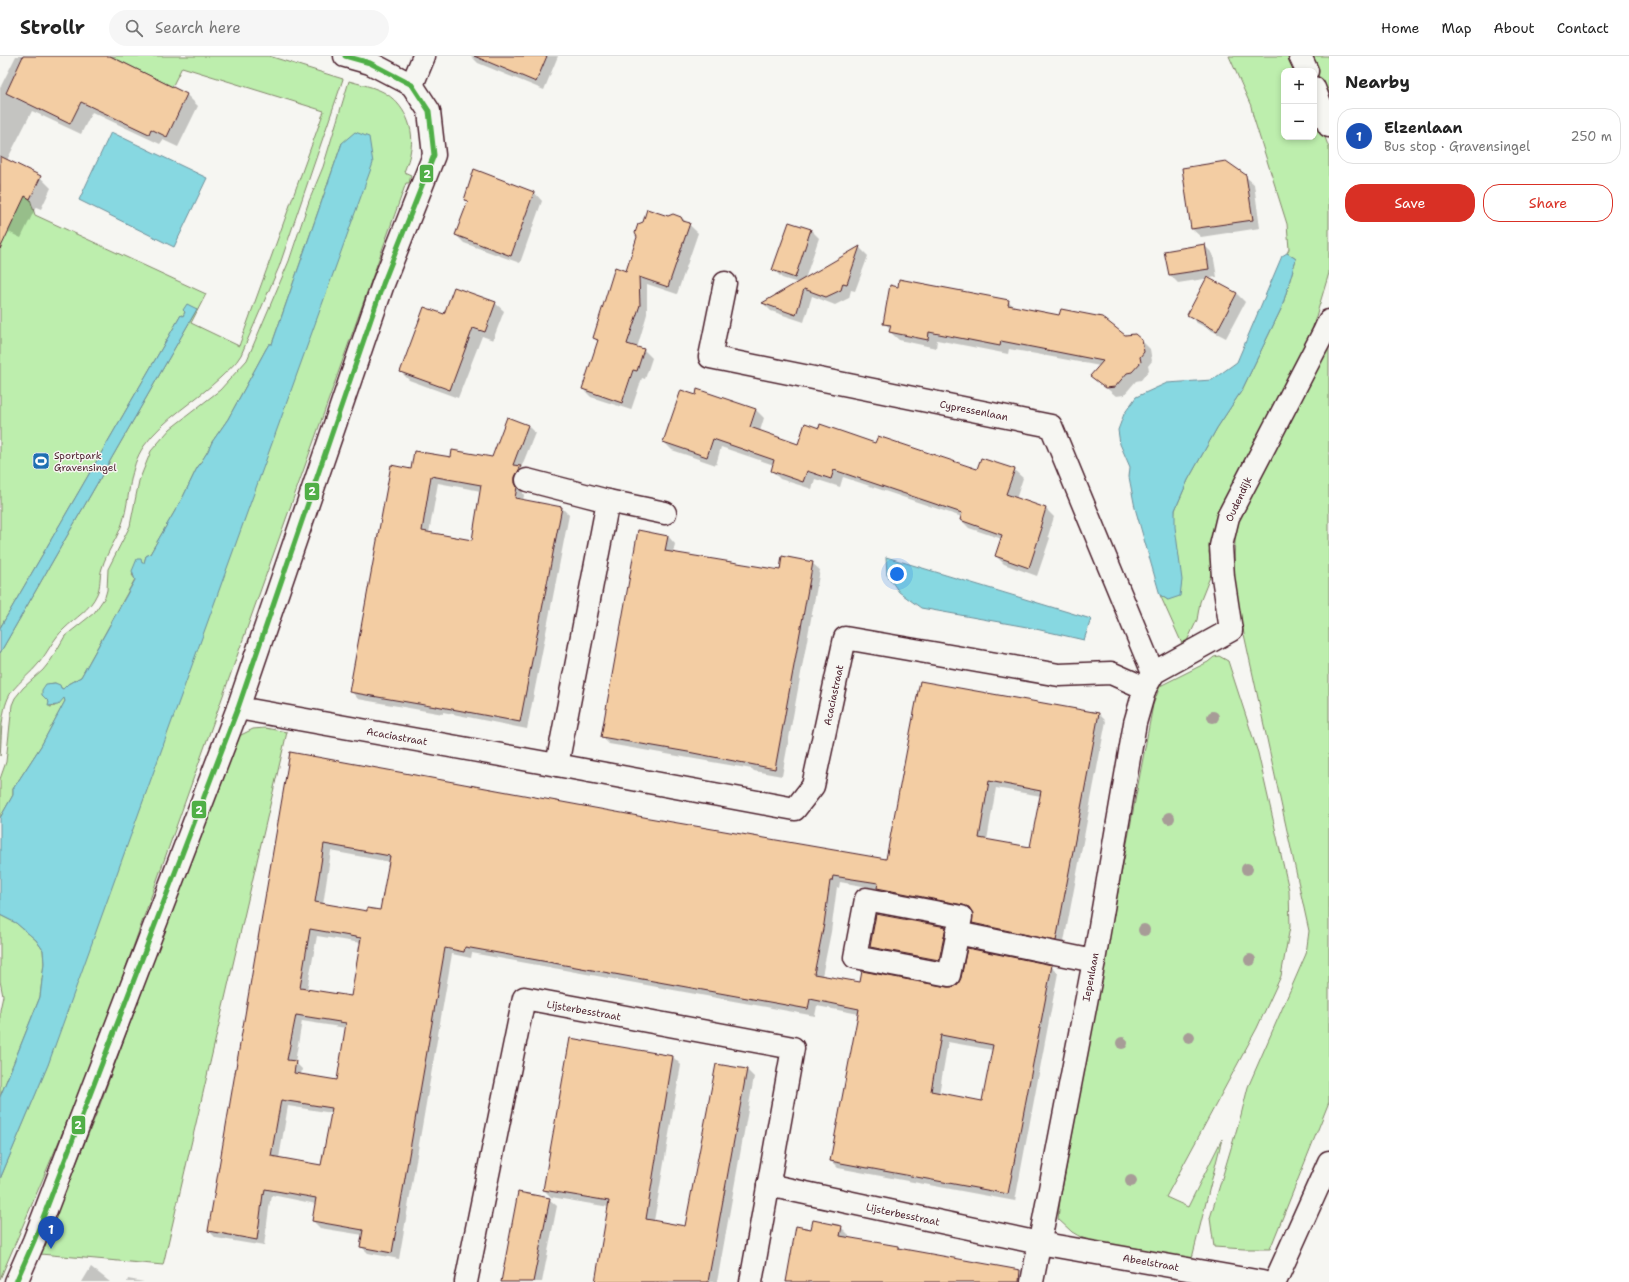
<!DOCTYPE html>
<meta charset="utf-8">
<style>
body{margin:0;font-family:"Shantell Sans",sans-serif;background:#f6f6f6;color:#222}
.controls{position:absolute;right:12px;top:12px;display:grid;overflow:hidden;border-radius:8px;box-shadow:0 2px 6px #0003}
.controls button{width:36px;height:36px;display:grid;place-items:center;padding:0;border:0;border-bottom:1px solid #e0e0e0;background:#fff;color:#222;font:20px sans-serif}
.you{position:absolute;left:897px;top:518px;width:14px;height:14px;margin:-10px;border:3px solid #fff;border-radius:50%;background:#1a73e8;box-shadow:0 0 0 6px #1a73e833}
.badge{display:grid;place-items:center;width:26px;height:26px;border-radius:50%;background:#d93025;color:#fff;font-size:13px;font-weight:700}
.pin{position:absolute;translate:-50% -33px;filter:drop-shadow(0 1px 2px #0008)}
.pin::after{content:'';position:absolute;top:21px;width:14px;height:12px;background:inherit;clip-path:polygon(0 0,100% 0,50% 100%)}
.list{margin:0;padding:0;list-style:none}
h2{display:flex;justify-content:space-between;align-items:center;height:52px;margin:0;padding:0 16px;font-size:17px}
h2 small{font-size:13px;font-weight:400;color:#767676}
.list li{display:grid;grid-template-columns:26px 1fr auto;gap:12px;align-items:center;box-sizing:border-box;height:56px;margin:0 8px 8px;padding:0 8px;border:1px solid #e0e0e0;border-radius:16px}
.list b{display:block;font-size:15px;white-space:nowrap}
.list p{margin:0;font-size:13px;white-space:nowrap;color:#767676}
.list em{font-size:13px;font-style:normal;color:#767676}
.actions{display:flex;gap:8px;padding:12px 16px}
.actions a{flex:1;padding:9px 0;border:1px solid #d93025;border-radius:16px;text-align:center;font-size:14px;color:#d93025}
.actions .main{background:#d93025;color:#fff}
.icon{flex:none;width:22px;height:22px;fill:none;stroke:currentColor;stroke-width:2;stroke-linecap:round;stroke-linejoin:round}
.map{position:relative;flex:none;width:1329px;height:1226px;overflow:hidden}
header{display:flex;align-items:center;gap:24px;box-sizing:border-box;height:56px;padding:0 20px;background:#fff;border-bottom:1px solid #e0e0e0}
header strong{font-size:19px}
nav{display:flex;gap:22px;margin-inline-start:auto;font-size:14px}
.search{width:280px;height:36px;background:#f6f6f6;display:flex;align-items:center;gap:10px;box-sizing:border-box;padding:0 14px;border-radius:22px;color:#767676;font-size:15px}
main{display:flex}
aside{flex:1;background:#fff}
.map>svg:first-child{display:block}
.green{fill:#bdeead;stroke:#84866c}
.water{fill:#87d8e1;stroke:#6f8e98}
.shadow{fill:#0003;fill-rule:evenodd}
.building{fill:#f3cda3;stroke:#4a1f2b;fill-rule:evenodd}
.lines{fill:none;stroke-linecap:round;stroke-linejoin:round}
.minor-casing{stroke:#4a1f2b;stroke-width:25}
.minor{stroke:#f6f6f2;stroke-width:22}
.bus-1-casing{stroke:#f6f6f2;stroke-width:8}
.bus-1{stroke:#50af46;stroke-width:5}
.tree{fill:#a79c97}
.labels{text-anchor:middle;stroke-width:3;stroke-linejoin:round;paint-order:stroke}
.street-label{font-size:10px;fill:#4a1f2b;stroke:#f6f6f2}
.poi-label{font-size:10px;fill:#4a1f2b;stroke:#f6f6f2;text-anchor:start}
.line-badge{stroke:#f6f6f2;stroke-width:1.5}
.badge-label{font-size:11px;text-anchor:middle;font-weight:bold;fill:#fff}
</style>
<header>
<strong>Strollr</strong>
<div class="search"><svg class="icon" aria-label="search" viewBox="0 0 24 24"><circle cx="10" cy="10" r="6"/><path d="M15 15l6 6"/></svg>Search here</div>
<nav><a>Home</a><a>Map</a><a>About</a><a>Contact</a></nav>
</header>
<main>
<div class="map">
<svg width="1329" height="1226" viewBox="0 0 1329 1226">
<rect width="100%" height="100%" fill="#f6f6f2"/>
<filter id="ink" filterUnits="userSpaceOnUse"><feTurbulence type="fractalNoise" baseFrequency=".025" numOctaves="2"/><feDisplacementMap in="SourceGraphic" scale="8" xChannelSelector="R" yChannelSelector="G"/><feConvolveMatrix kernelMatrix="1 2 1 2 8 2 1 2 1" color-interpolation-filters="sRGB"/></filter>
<g filter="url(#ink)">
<!-- green -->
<g class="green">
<path d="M110 0H269L343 23 279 211 241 299C236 308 228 314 221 321 196 345 164 362 144 390 129 411 130 441 123 465 118 482 107 495 102 512 99 521 101 530 97 538 90 554 75 562 64 573 53 583 48 596 39 607 31 617 20 625 12 635 0 653 2 679 0 700V597L197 253 183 254 185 256 183 260 181 259 0 572V128L30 143 35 159 206 238 191 267 239 290 324 55 182 11 172 31Z"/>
<path d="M1229 0H1290L1297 15H1284V81H1314V52L1329 92V217L1308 287 1213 479 1209 496 1212 516 1200 546 1197 564 1187 585 1183 590 1160 539 1168 544 1175 454 1188 424 1217 372 1242 334 1282 251 1296 203 1287 197 1289 193 1287 168 1253 60 1251 50Z"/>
<path d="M1309 0H1329V45Z"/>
<path d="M349 25C359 28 370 30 379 34 401 43 415 69 411 92 410 101 407 108 404 116L411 119 409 127H406L101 981 59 1085 0 1223V1123L48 1008 342 87 272 288H269L266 293 228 363 212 386 208 395 196 414 183 441 150 498 146 500 144 507H142L132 519 135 523 81 621 68 628 63 633 55 627 48 628 42 639 49 646 50 651 55 650 64 642 65 645 41 690 13 733V739L0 762V723L6 706 12 649 15 642 23 632 43 614 51 604 65 580 94 557 105 541 107 534 108 513 130 470 139 425 151 395 170 373 220 334 247 304 289 205 309 145 323 111Z"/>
<path d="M1329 281V1046L1270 1193H1244L1214 1191 1210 1162 1241 1059 1248 1031 1306 898 1309 875 1235 537C1233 509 1234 483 1239 455Z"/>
<path d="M1219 600 1228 605 1258 697 1289 834 1290 871 1281 920 1257 972 1166 1141 1188 1151 1222 1083 1191 1206C1156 1200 1101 1195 1072 1176 1067 1172 1063 1167 1058 1163L1060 1144 1153 649 1160 630 1208 606 1214 601Z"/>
<path d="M265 672 287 676 163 1209 40 1198 98 1054 235 682 253 673Z"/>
<path d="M0 859 16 867 36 884 43 894 44 907 40 941 0 1041V954L3 940 0 925Z"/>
</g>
<!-- water -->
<g class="water">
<path d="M111 76 207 122 174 191 79 144Z"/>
<path d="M355 76 369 81 373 107 48 1009 0 1123V1041L40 941 44 907 43 894 36 884 16 867 0 859V762L13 739V733L41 690 65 645 64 642 58 649 48 650 49 646 42 639V634L46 628 55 627 60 629 61 632 63 633 68 628 81 621 135 524 132 515 137 503H141L142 507H144L146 500 150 498 183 441 196 414 208 395 212 386 228 363 266 293 269 288H272L342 87Z"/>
<path d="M1287 197 1296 203 1282 251 1242 334 1217 372 1188 424 1175 454V471L1182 524 1180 540 1168 544 1160 539 1135 452 1129 421 1130 411 1120 388 1118 374 1124 358 1136 341 1167 327 1212 324 1237 306 1282 200Z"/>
<path d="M187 248 197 253 0 597V572L181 259 183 260 185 256 183 254Z"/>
<path d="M886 501 1091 563 1084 584 1027 571 921 552 899 536 887 519Z"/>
</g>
<!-- shadow -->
<g class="shadow">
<path d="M16 0H107L187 39 198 50 178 91 163 84 160 88 92 56 81 78 32 55 7 104 40 121 51 132 41 153 36 151 21 182 0 172V32Z"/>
<path d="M471 0H558L544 34 478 7Z"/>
<path d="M1183 113 1245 120 1254 128 1260 172 1201 181 1192 173Z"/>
<path d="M534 136 542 145 520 207 464 187 456 179 468 147 465 143Z"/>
<path d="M668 161H681L698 177 677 238 647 228V258L637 292 644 294 652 302 645 323 642 322 631 354 591 341 583 333 599 287 594 282 627 216Z"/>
<path d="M811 174 819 182 805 223 860 192 868 200 855 235 851 234 849 242 835 249 812 240 804 266 771 255 764 248 798 227 782 222 773 213Z"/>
<path d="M1204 189 1213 198 1217 221 1178 227 1170 219Z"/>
<path d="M1207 223 1237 238 1245 246 1226 282 1197 267 1188 259Z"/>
<path d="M1008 245 1015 251 1142 285 1150 293 1152 305 1148 310 1149 314 1141 324 1136 325 1124 339 1116 340 1092 320 1100 310 1009 293 1008 298 937 284 936 292 899 284 890 276 891 273 884 267Z"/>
<path d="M495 247 504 255 493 284 482 280 458 342 409 324 401 316 444 259Z"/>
<path d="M698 334 756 354 764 362 760 375 799 389 876 388 977 414H1014L1023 422 1016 443 1046 453 1054 461 1048 480 1050 482 1037 520 1004 508 996 500 1002 483 969 472 961 464 962 461 843 421 840 431 815 423 812 433 780 423 772 415 774 409 721 391 716 409 672 394 664 386 696 340Z"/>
<path d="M528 370 535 377 521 412 528 418 522 429V435L524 439 523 445 562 452 569 459 527 673 443 656V658L358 643 351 635 411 414 451 403 492 402ZM438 427 481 435 473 485 429 477Z"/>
<path d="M668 480 675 488 673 497 781 515 812 507 820 514 782 720 754 715 752 713 609 688 602 681Z"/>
<path d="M921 626 1099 658 1106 665 1063 891 981 874 973 867 974 857 971 855 885 839 879 833 840 826 839 832 837 831 831 876 822 920 861 927 947 932 1051 910 1058 917 1015 1145 838 1112 831 1105 859 958 817 950 815 960 472 897 471 902 452 898 399 1203 368 1197 361 1190 363 1179 320 1172 313 1165 316 1148 272 1139 271 1145H270L264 1190 216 1182 209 1175 291 697 649 763 887 804ZM996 732 1041 740 1031 792 987 784ZM331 795 390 806 381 855 368 856 323 849ZM317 880 361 887 352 941 307 934ZM302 965 346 972 338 1026 301 1019 302 1013 295 1006ZM948 986 993 994 983 1046 939 1038ZM288 1050 332 1057 322 1110 279 1102Z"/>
<path d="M946 872 950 876 943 908 875 895 871 891Z"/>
<path d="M571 983 673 1001 681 1009 654 1165 686 1171 717 1009 747 1014 754 1021 717 1226H596L609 1151 551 1141 544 1134Z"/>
<path d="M549 1143 557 1150 542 1226H502Z"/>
<path d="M841 1171 849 1179 848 1182 898 1190 900 1193 988 1226H786L812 1174Z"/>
<path d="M91 1211 110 1226H82Z"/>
<path d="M128 1223 144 1226H127Z"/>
</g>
<!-- building -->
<g class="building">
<path d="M23 0H110L187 38 167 81 151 73 149 78 81 46 70 68 6 37Z"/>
<path d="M474 0H547L536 26Z"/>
<path d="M0 100 41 120 30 143 25 140 0 193Z"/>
<path d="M1226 105 1246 119 1253 164 1191 173 1182 112Z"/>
<path d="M474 113 534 136 511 200 455 179 468 145 464 144Z"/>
<path d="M647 153 668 160 673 158 681 161 683 165 690 167 668 231 639 221 640 249 627 288 644 293 637 315 633 314 622 347 582 333 598 284 593 282 615 211 626 215 637 181 635 177 638 168 643 166Z"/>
<path d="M789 166 811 173 795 222 772 214Z"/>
<path d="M1205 188 1209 213 1169 219 1164 195Z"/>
<path d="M860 190 847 228 843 227 841 234 826 241 804 233 796 259 762 247Z"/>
<path d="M1207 221 1237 237 1217 275 1187 259Z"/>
<path d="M899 223 1009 244 1008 249 1059 259 1061 253 1102 261 1125 279 1135 278 1142 284 1144 296 1140 301 1141 306 1132 316 1127 317 1115 331 1106 332 1090 320 1103 305 1001 285 1000 290 929 276 928 284 889 276 891 269 883 268 890 229 898 231Z"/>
<path d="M454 231 496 246 485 276 473 272 450 334 400 316 424 251 444 258Z"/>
<path d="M697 333 756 353 750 371 798 388 805 367 819 372 820 368 875 387 878 380 977 413 981 402 1015 413 1006 438 1046 452 1040 472H1042L1029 512 995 500 1002 479 960 464 962 457 834 414 831 423 807 415 803 426 771 415 774 404 713 383 707 401 663 386 681 334 696 339Z"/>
<path d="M507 361 528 369 513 409 521 410 515 421V427L517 431 515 442 562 451 520 666 436 650V651L349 636 391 409 411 413 414 395 451 401 452 394 492 401ZM431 420 481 429 472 484 422 475Z"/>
<path d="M638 474 668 480 665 495 780 514 782 500 813 506 775 713 688 696 601 681Z"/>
<path d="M920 625 1099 657 1056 885 972 867 973 857 969 851 963 849 877 832 878 827 833 820 832 825H830L824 868 814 918 860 926 862 915 947 931H953L958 928 961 922 967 892 1052 909 1008 1138 830 1105 859 953 810 943 808 953 465 891 464 896 445 892 392 1197 360 1191 363 1174 312 1165 316 1142 265 1133 264 1139 263 1138 257 1184 208 1175 290 696 649 762 886 803ZM989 725 1041 735 1030 791 979 782ZM324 788 390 800 380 854 367 852V855L315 846ZM310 873 361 882 351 940 300 932ZM296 959 346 967 337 1024 294 1017 296 1005 287 1004ZM941 979 993 989 982 1045 931 1035ZM281 1044 332 1052 321 1109 271 1100Z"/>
<path d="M876 858 946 871 939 904 870 891Z"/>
<path d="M570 982 673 1000 646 1163 685 1170 716 1008 747 1013 708 1226H595L609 1145 543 1134Z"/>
<path d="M518 1136 550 1142 533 1226H501Z"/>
<path d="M813 1164 842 1170 840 1180 898 1190V1192L1020 1214 1019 1226H786L796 1170 811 1173Z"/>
</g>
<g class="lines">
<defs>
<g id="minor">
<path d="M1300 0 1307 15"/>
<path d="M412 29 424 0"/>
<path d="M1314 32 1329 70"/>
<path d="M725 227 710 301 1051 370 1153 617"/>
<path d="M527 424 608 445 665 457"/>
<path d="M1153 617 1231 574 1223 521 1221 490 1228 461 1324 276 1329 265"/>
<path d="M238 652 557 709 795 753 813 730 845 582 1059 619 1111 617 1145 632"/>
<path d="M557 709 608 445"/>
<path d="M866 843 961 861 949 919 855 901Z"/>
<path d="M957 877 1094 905"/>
<path d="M768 1129 1039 1187 1262 1226"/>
<path d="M16 1226 34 1185 238 652 383 228 434 99 429 55 412 29 370 7 345 0"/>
<path d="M466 1226 524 942 793 992 751 1226"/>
<path d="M1032 1226 1094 905 1135 667 1145 632 1152 620"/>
<path d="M1275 1226 1329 1106"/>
</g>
</defs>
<!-- minor casing -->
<use href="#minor" class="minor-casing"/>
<!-- minor -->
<use href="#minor" class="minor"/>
<defs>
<path id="bus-1" d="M16 1226 34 1185 238 652 383 228 434 99 429 55 412 29 370 7 345 0"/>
</defs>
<!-- bus-1 casing -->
<use href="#bus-1" class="bus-1-casing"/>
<!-- bus-1 -->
<use href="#bus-1" class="bus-1"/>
</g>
<!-- trees -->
<g class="tree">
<circle cx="1213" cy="661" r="6"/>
<circle cx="1169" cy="762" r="6"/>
<circle cx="1247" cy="813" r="6"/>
<circle cx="1144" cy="874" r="6"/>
<circle cx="1250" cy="904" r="6"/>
<circle cx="1189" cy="981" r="6"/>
<circle cx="1122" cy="987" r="6"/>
<circle cx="1131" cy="1125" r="6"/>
</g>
</g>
<!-- icons -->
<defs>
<symbol id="stadium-square" viewBox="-11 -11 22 22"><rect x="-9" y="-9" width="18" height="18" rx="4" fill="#1f6fb2" stroke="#f6f6f2"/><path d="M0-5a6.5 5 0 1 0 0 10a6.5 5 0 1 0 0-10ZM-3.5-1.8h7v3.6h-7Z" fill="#fff"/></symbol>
</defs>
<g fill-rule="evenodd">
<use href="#stadium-square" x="31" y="395" width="20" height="20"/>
</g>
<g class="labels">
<!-- street labels -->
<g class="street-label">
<text transform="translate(974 354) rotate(11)" y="4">Cypressenlaan</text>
<text transform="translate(1238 443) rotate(-65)" y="4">Oudendijk</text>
<text transform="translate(833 639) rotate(-78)" y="4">Acaciastraat</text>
<text transform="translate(397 680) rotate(10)" y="4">Acaciastraat</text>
<text transform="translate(1090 921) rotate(-79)" y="4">Iepenlaan</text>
<text transform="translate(584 954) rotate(10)" y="4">Lijsterbesstraat</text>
<text transform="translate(903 1158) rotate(12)" y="4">Lijsterbesstraat</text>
<text transform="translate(1151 1206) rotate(10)" y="4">Abeelstraat</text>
</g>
<!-- poi labels -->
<g class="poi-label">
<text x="54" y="403">Sportpark<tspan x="54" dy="12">Gravensingel</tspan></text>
</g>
</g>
<g class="line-badge">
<rect x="419" y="108" width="15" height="19" rx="4" fill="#50af46"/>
<rect x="304" y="426" width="16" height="19" rx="4" fill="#50af46"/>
<rect x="191" y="744" width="16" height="19" rx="4" fill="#50af46"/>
<rect x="71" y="1059" width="15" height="20" rx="4" fill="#50af46"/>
</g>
<g class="badge-label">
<text x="427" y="122">2</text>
<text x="312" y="439">2</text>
<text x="199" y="758">2</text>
<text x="78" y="1073">2</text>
</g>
</svg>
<div class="controls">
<button>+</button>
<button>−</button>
</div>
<div class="you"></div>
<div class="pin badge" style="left:51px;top:1193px;background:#1a4fb4">1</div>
</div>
<aside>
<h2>Nearby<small></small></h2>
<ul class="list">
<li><span class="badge" style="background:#1a4fb4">1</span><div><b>Elzenlaan</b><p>Bus stop · Gravensingel</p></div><em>250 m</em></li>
</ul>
<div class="actions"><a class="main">Save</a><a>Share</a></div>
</aside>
</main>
